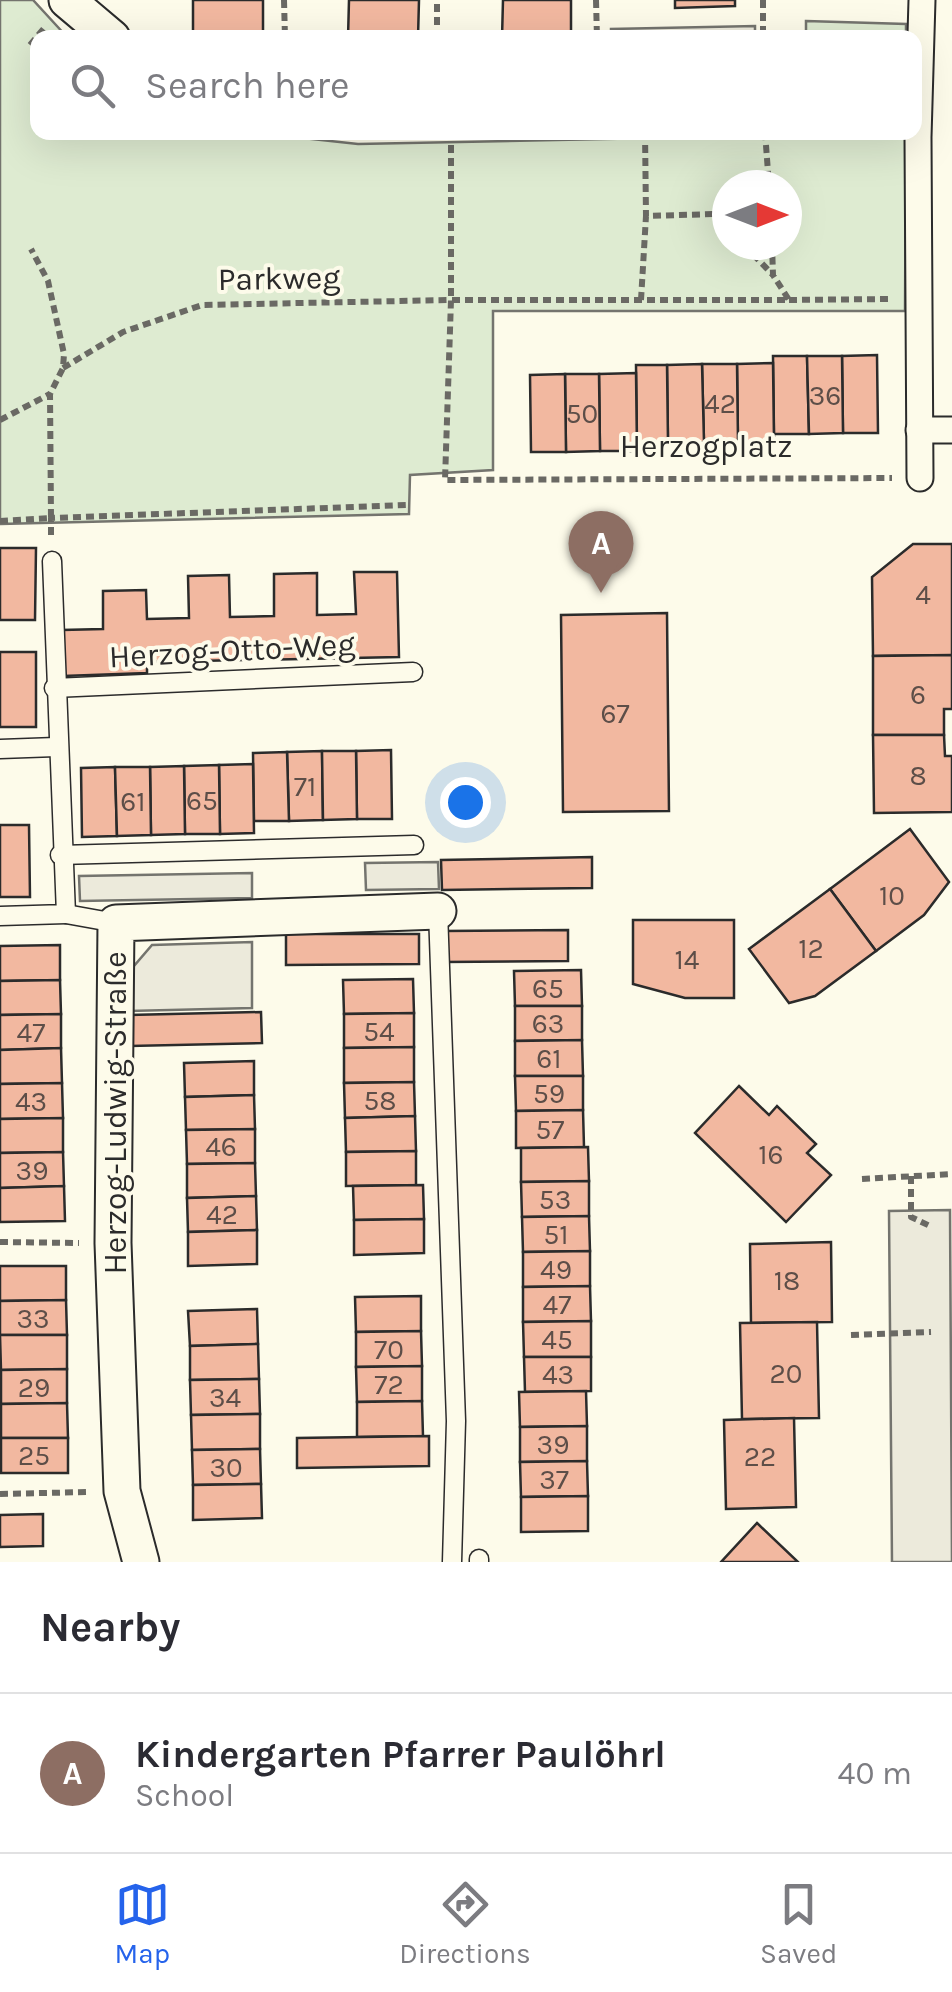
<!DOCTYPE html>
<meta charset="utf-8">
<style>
body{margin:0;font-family:Karla,sans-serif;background:#f7f7f7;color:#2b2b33}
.compass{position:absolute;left:712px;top:170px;width:90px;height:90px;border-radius:50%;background:#fff;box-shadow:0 10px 40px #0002;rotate:90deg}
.you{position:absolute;left:465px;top:802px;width:35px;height:35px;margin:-25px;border:8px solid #fff;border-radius:50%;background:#1a73e8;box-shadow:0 0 0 15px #1a73e833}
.badge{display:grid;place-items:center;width:65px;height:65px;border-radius:50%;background:#2563eb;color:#fff;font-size:32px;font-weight:700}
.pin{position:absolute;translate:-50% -82px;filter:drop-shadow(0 2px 5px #0008)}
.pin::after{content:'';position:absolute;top:52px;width:35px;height:30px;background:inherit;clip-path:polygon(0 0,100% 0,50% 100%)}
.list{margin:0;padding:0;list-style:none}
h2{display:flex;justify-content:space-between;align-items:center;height:130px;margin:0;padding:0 40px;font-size:42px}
h2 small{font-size:32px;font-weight:400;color:#7c7c81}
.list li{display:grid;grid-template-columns:65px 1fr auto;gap:30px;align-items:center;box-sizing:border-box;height:160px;padding:0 40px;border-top:2px solid #e1e1e2}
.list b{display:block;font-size:38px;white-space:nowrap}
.list p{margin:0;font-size:32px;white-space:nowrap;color:#7c7c81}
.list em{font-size:32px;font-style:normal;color:#7c7c81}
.icon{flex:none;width:55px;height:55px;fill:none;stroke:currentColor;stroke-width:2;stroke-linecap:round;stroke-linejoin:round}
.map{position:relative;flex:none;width:952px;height:1562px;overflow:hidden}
.search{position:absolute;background:#fff;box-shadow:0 10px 40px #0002;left:30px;right:30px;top:30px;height:110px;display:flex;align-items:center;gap:25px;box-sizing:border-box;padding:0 35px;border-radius:20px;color:#7c7c81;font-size:38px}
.sheet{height:290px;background:#fff}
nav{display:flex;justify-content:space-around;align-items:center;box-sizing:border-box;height:140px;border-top:2px solid #e1e1e2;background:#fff;font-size:28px;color:#7c7c81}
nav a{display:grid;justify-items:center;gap:5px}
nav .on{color:#2563eb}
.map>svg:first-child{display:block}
.green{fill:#deebd1;stroke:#74746e;stroke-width:2.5;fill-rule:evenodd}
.parking{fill:#eceadb;stroke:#74746e;stroke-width:2.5}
.building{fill:#f2b8a0;stroke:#2b2b2b;stroke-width:2.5}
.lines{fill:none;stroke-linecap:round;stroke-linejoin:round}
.service-casing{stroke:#2b2b2b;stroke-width:21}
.pedestrian-casing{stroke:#2b2b2b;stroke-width:29}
.minor-casing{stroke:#2b2b2b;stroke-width:39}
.path{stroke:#6a6964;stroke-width:6;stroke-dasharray:8 5;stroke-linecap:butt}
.service{stroke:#fdfbea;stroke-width:18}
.pedestrian{stroke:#fdfbea;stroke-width:25}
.minor{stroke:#fdfbea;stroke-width:35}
.labels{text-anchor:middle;stroke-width:8;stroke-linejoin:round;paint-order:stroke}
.number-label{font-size:28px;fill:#5d4e48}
.street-label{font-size:32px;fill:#2b2b2b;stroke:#fdfbea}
</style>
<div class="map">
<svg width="952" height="1562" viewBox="0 0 952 1562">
<rect width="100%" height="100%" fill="#fdfbea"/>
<!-- green -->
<g class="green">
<path d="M0 0H33L67 37 38 38V132H246L358 144 906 133 905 311H493V470L410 475 409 514 0 524ZM727 185H787V245H727Z"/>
<path d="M806 21 906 24V37H806Z"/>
</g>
<!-- parking -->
<g class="parking">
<path d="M755 26V37H611V29Z"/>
<path d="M438 862 439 889 366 890 365 863Z"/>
<path d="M252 873V898L80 901 79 876Z"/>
<path d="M252 942V1008L129 1011 128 973 152 945Z"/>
<path d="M950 1210 952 1562H892L889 1211Z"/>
</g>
<!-- building -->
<g class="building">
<rect x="193" y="0" width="70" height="38"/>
<path d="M349 0H419L418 38H348Z"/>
<path d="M503 0H571V38H502Z"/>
<path d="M675 0H735V6L675 8Z"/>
<path d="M877 355 878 433H843L842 356Z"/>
<path d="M773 356H807L809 434H774Z"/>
<path d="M807 356H842L843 433 809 434Z"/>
<path d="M773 363 774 441 738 442 737 364Z"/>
<path d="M702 364H737L738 442H704Z"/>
<path d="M702 364 704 442 668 443 667 365Z"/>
<path d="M636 365H667L668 443H637Z"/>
<path d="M636 373 637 451H600L599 374Z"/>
<path d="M565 374H599L600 451 566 452Z"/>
<path d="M565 374 566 452H531L530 375Z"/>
<path d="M913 544H952V655L873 656 872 577Z"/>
<path d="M0 548H36L35 620H0Z"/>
<path d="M354 572H397L399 657 147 662V673L63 676 62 630 103 629V591L146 590 147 619 189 618 188 576 229 575 230 617 274 616V574L317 573V615L356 614Z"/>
<path d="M667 613 669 811 563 812 561 615Z"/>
<rect x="0" y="652" width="36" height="75"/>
<path d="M952 655V709H944V735H873V656Z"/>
<path d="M873 735H944L945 756H952V812L874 813Z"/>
<path d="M391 750 392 819H357L356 751Z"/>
<path d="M322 751 323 820 289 821 287 752Z"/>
<path d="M322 751H356L357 819 323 820Z"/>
<path d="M287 752 289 821H254L253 753Z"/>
<path d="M253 764 254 833 220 834 219 765Z"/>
<path d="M219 765 220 834H185L184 766Z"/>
<path d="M184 766 185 834 151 835 150 767Z"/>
<path d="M115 767 117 836 82 837 81 768Z"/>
<path d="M115 767H150L151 835 117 836Z"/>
<path d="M0 825H29L30 897H0Z"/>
<path d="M910 829 949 882 924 915 876 951 830 889Z"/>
<path d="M592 857V888L442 890 441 860Z"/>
<path d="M830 889 876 951 815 996 789 1003 749 949Z"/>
<path d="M633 920H734V998H685L633 984Z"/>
<path d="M568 930V961L444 962V931Z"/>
<path d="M286 934H419V964L286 965Z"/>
<path d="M60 945V980L0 981V946Z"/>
<path d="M581 970 582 1006H515L514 971Z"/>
<path d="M413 979 414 1013 344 1014 343 980Z"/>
<path d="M60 980 61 1014 0 1015V981Z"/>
<path d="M515 1006H582V1040L515 1041Z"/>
<path d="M261 1012 262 1043 130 1046 129 1015Z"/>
<path d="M414 1013V1047L344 1048V1014Z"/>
<path d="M61 1014V1048L0 1050V1015Z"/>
<path d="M582 1040 583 1076H515V1041Z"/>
<path d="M414 1047V1082L344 1083V1048Z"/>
<path d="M61 1048 62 1083 0 1084V1050Z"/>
<path d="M254 1061V1095L185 1097 184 1063Z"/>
<path d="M515 1076H583V1110L516 1111Z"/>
<path d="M414 1082 415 1116 345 1118 344 1083Z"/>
<path d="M62 1083 63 1118 0 1119V1084Z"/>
<path d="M739 1086 769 1115 777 1106 816 1144 807 1153 831 1175 786 1222 695 1133Z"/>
<path d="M254 1095 255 1129 186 1130 185 1097Z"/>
<path d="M583 1110 584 1147 516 1148V1111Z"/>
<path d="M415 1116 416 1151 346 1152 345 1118Z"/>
<path d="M63 1118V1152L0 1153V1119Z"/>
<path d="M255 1129V1163L187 1164 186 1130Z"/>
<path d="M588 1147 589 1181 521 1182V1148Z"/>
<path d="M416 1151V1185L346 1186V1152Z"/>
<path d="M63 1152 64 1186 0 1188V1153Z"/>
<path d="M255 1163 256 1196 187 1198V1164Z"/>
<path d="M589 1181V1216L522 1217 521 1182Z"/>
<path d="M423 1185 424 1219 354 1220 353 1186Z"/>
<path d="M64 1186 65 1221 0 1222V1188Z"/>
<path d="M256 1196 257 1230 188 1232 187 1198Z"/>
<path d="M589 1216 590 1251 523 1252 522 1217Z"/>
<path d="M424 1219V1253L354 1255V1220Z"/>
<path d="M257 1230V1264L188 1266V1232Z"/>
<path d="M831 1242 832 1322 751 1323 750 1244Z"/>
<path d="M590 1251V1286L523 1287V1252Z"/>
<path d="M0 1266H66V1300L0 1301Z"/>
<path d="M590 1286 591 1321 523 1322V1287Z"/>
<path d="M421 1296V1331L356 1332 355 1297Z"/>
<path d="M66 1300 67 1335H0V1301Z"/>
<path d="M257 1309 258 1344 190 1346 188 1311Z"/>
<path d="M591 1321V1357H524L523 1322Z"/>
<path d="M817 1322 819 1418 742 1419 740 1323Z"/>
<path d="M421 1331 422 1366 356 1367V1332Z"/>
<path d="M0 1335H67V1369L1 1370Z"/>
<path d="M258 1344 259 1379 190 1380V1346Z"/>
<path d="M524 1357H591V1391L525 1392Z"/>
<path d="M422 1366V1401L357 1402 356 1367Z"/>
<path d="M67 1369V1403L1 1404V1370Z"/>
<path d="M259 1379 260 1414 191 1415 190 1380Z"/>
<path d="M586 1391 587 1426 520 1427 519 1392Z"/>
<path d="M422 1401 423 1436 357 1437V1402Z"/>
<path d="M67 1403 68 1438H1V1404Z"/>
<path d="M260 1414V1449L192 1450 191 1415Z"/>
<path d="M794 1418 796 1507 726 1509 724 1420Z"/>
<path d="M587 1426V1461L520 1462V1427Z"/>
<path d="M429 1436V1466L297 1468V1438Z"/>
<rect x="1" y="1438" width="67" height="35"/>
<path d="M260 1449 261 1484 193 1485 192 1450Z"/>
<path d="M587 1461 588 1496 521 1497 520 1462Z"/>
<path d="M261 1484 262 1518 193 1520V1485Z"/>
<path d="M588 1496V1531L521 1532V1497Z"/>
<path d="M43 1514V1546L0 1547V1515Z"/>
<path d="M757 1523 798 1562H721Z"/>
</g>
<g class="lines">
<defs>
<g id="service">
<path d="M54 688 413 672"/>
<path d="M0 749 56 747"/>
<path d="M60 855 414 845"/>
<path d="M438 911 456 1421 452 1562"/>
<path d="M66 914 116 923"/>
<path d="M0 916 66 914 52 561"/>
<path d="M479 1559V1562"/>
</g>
<g id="pedestrian">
<path d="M919 430H952"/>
<path d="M920 478 918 137 922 0"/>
</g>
<g id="minor">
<path d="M67 0 112 38"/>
<path d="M141 1562 122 1491 113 1243 116 923 438 911"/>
</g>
</defs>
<!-- service casing -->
<use href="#service" class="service-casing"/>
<!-- pedestrian casing -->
<use href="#pedestrian" class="pedestrian-casing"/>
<!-- minor casing -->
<use href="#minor" class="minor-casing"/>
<!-- path -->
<g class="path">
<path d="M284 0 285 38"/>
<path d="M596 0 597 38"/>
<path d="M763 0V38"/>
<path d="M437 38V0"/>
<path d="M30 45 45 27"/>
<path d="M451 132V300H789L773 275 772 245"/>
<path d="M645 132 646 216 714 214"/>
<path d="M765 132 769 185"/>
<path d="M765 137H891"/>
<path d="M754 185 768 175"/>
<path d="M727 204 714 214 727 227"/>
<path d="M744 245 773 275"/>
<path d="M641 300 646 216"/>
<path d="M789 300 892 299"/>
<path d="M63 368 123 332 202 305 451 300 445 480 892 478"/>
<path d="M0 420 50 394"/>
<path d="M0 521 51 518 50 394 63 368 64 354 48 281 31 249"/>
<path d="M51 535V518L407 505"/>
<path d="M911 1176V1217L930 1226"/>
<path d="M862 1179 952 1174"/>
<path d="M0 1242 79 1243"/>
<path d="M851 1335 931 1332"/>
<path d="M0 1494 89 1492"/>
</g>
<!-- service -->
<use href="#service" class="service"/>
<!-- pedestrian -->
<use href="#pedestrian" class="pedestrian"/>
<!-- minor -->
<use href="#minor" class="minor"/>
</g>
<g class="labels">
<!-- number labels -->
<g class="number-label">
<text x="825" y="405">36</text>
<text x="720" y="413">42</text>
<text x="582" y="423">50</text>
<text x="923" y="604">4</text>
<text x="918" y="704">6</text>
<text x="615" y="723">67</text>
<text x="918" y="785">8</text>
<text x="305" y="796">71</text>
<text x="202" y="810">65</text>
<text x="133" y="811">61</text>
<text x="892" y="905">10</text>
<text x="811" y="958">12</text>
<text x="687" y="969">14</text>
<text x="548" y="998">65</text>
<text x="548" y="1033">63</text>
<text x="379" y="1041">54</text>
<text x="31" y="1042">47</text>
<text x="549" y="1068">61</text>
<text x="549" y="1103">59</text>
<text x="380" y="1110">58</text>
<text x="31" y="1111">43</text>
<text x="550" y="1139">57</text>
<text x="221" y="1156">46</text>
<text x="771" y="1164">16</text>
<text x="32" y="1180">39</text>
<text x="555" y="1209">53</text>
<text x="222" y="1224">42</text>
<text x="556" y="1244">51</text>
<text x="556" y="1279">49</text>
<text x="787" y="1290">18</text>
<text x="557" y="1314">47</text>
<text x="33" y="1328">33</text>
<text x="557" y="1349">45</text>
<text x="389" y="1359">70</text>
<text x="786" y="1383">20</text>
<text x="558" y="1384">43</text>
<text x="389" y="1394">72</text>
<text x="34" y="1397">29</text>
<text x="225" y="1407">34</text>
<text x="553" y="1454">39</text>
<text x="34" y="1465">25</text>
<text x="760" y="1466">22</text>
<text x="226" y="1477">30</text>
<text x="554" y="1489">37</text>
</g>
<!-- street labels -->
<g class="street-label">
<text transform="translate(279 278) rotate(-1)" y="11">Parkweg</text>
<text x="706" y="457">Herzogplatz</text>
<text transform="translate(232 650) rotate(-3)" y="11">Herzog-Otto-Weg</text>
<text transform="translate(115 1113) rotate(-90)" y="11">Herzog-Ludwig-Straße</text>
</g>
</g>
</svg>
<svg class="compass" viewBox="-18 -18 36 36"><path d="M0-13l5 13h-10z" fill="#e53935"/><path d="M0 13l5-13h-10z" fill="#7c7c81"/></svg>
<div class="you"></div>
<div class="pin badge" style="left:601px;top:593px;background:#8d6e63">A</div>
<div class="search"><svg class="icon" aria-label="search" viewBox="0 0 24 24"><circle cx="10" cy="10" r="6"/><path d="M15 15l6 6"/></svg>Search here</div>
</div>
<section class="sheet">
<h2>Nearby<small></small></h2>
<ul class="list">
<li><span class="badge" style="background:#8d6e63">A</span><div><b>Kindergarten Pfarrer Paulöhrl</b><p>School</p></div><em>40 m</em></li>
</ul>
</section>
<nav>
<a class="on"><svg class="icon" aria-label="map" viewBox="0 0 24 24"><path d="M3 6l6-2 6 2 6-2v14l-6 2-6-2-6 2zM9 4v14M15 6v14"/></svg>Map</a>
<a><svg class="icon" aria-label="directions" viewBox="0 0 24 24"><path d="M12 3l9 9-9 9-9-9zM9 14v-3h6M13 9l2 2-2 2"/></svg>Directions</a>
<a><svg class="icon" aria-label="saved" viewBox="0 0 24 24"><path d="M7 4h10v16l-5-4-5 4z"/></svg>Saved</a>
</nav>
